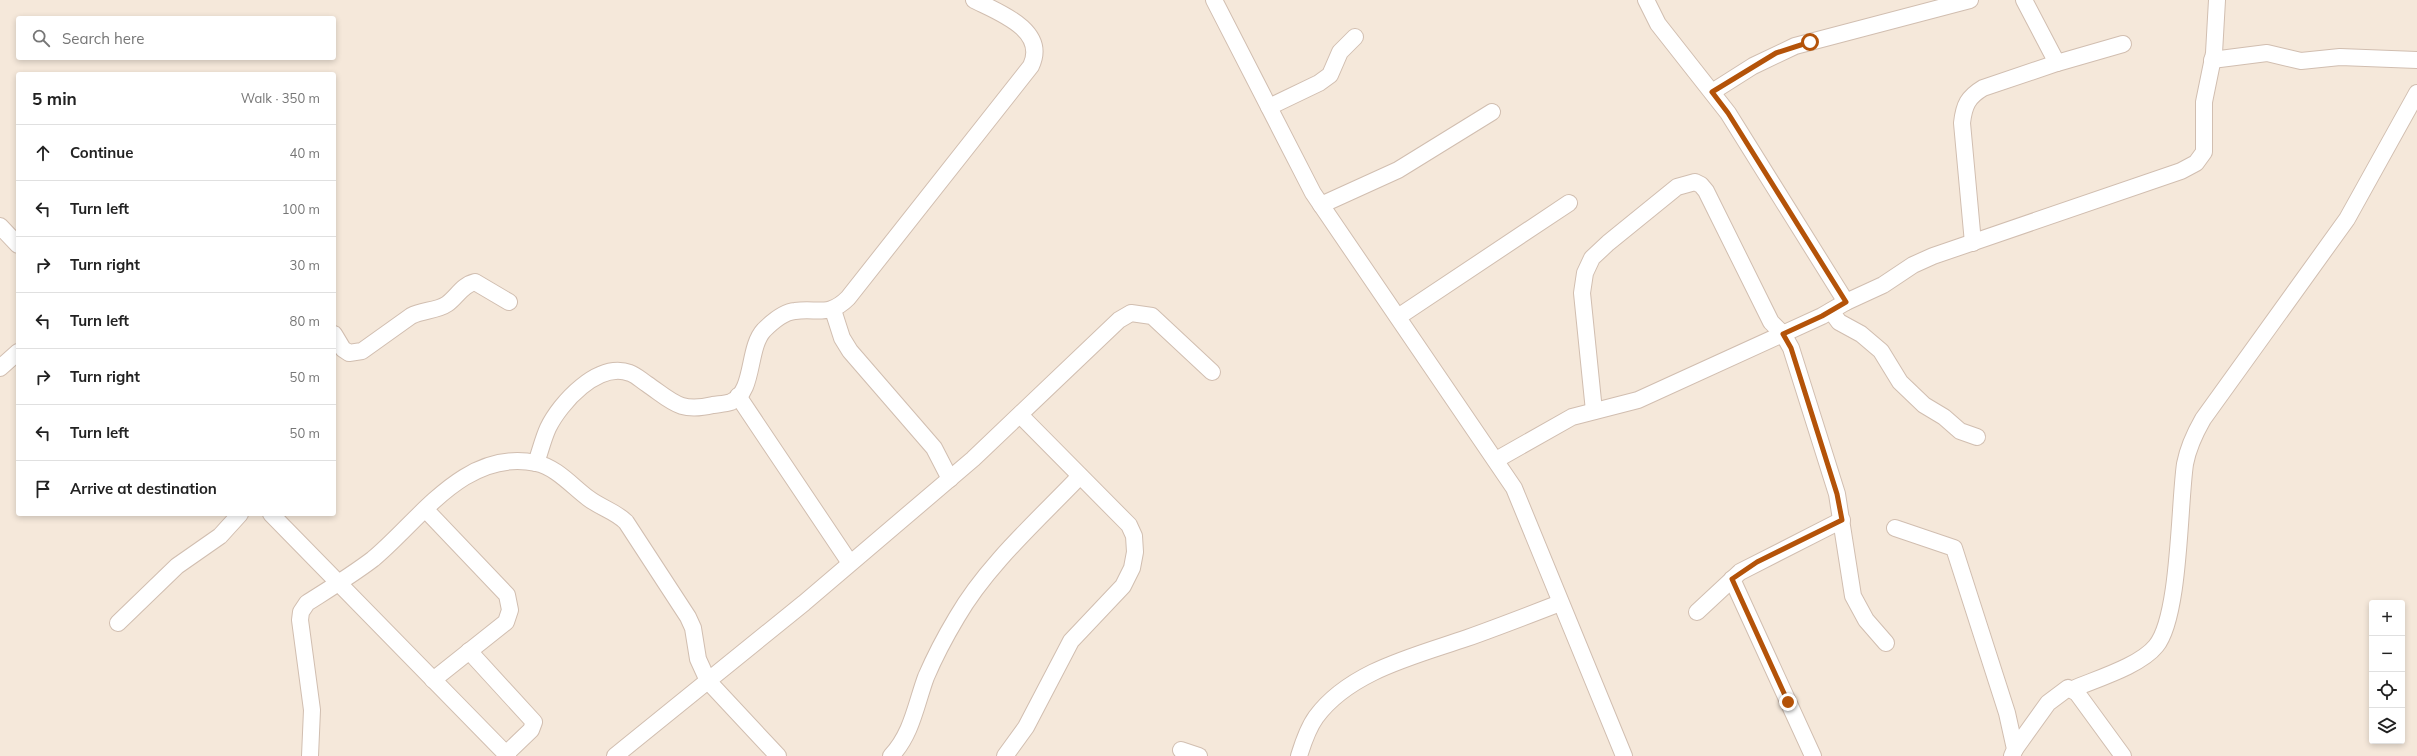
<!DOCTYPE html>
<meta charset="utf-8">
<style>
body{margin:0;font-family:Mulish,sans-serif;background:#f2f2f2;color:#222}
.controls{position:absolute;right:12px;bottom:12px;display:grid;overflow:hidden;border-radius:4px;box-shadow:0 2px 6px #0003}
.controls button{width:36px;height:36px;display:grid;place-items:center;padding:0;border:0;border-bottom:1px solid #e0e0e0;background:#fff;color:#222;font:20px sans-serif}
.stop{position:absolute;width:12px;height:12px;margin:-9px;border:3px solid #b45309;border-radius:50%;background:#fff}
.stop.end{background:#b45309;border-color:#fff;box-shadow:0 1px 4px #0008}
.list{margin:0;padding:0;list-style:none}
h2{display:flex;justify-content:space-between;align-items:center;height:52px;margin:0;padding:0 16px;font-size:17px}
h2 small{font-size:13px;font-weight:400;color:#767676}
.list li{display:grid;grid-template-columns:26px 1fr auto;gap:12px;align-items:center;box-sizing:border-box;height:56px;padding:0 16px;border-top:1px solid #e0e0e0}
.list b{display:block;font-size:15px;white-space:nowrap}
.list em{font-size:13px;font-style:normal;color:#767676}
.icon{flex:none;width:22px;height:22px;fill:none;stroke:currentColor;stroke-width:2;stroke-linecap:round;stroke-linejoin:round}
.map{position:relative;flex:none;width:2417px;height:756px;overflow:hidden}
.search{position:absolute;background:#fff;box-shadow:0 2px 6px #0003;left:16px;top:16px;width:320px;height:44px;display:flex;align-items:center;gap:10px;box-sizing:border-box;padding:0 14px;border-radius:4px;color:#767676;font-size:15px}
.panel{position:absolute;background:#fff;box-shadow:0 2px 6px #0003;left:16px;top:72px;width:320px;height:444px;border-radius:4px}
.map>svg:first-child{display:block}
.residential{fill:#f5e8da;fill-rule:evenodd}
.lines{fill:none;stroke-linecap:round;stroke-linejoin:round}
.minor-casing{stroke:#d1beb0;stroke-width:18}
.minor{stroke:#fff;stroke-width:16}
.route{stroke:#b45309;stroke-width:5}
</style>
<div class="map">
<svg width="2417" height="756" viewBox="0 0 2417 756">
<rect width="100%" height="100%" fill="#fdf6ec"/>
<!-- residential -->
<path class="residential" d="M0 0H2417V756H0ZM18 18H334V58H18ZM18 74H334V514H18ZM2372 603H2402V741H2372Z"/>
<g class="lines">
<defs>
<g id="minor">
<path d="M1214 0 1313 193 1514 488 1624 756"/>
<path d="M1646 0 1658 24 1728 113 1846 302"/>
<path d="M2212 60 2267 53 2301 61 2340 57 2417 60"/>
<path d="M2057 63 2123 44"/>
<path d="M1712 92 1753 66 1795 46 1970 0"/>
<path d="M1269 107 1319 83 1330 75 1340 52 1355 37"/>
<path d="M1321 205 1398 170 1492 112"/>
<path d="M0 226 18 245"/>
<path d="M1973 243 1962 123C1964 105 1968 97 1983 88L2057 63 2024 0"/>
<path d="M833 310 842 338 850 351 934 448 950 479"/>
<path d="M1831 311 1839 322 1861 334 1881 351 1900 382 1924 405 1944 417 1960 431 1977 437"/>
<path d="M1398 317 1569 203"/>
<path d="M334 334 343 349 349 353 362 351 411 316C422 310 437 311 447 304 457 297 462 285 475 282L509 302"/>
<path d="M0 368 18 352"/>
<path d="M738 396 850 563"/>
<path d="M1594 411 1582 293 1585 273 1592 258 1608 243 1677 187 1695 182 1701 185 1706 191 1771 322 1783 334 1791 348 1837 494 1853 596 1866 620 1886 643"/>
<path d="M1496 460 1572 417 1638 400 1822 316 1846 302 1883 285 1913 265 1933 256 2181 171 2196 163 2204 152V102L2214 53 2217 0"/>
<path d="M536 463C540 452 543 439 548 428 560 403 598 361 630 373 636 375 642 381 647 384 673 402 680 413 713 405 719 404 725 404 731 402 755 392 747 348 764 330 772 322 783 312 795 311 818 308 829 317 848 298L1031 66C1048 30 998 12 974 0"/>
<path d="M426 510 507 595 510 610 506 622 433 680"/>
<path d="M271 514 508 756"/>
<path d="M1895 528 1954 548 2007 713 2015 749 2012 756"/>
<path d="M1732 579 1813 756"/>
<path d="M1697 612 1740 572 1842 520"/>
<path d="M118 623 177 566 220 536 240 514"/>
<path d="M469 651 534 722 531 730 506 754"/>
<path d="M2073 689C2096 679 2140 666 2156 646 2180 617 2179 505 2185 464 2188 448 2195 433 2203 419L2347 219 2417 93"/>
<path d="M2015 749 2048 703 2068 688 2077 693 2123 756"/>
<path d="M1181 750 1199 756"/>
<path d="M310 756 312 710 300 620 301 612 307 603C329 589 352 575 373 559 420 520 465 448 536 463 556 467 572 486 588 498 601 508 615 511 626 522L688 617 693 628 698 659 708 681 778 756"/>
<path d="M615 756 804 603 973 459 1119 320 1131 313 1152 316 1212 372"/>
<path d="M891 756C912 734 916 704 926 677 935 656 945 637 957 617 987 565 1038 520 1080 476"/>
<path d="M1005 756 1026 727 1071 641 1123 586 1132 568 1135 552 1134 536 1129 525 1020 415"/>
<path d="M1299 756C1303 743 1308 728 1316 717 1350 671 1415 656 1467 638 1498 627 1529 615 1560 603"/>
</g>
</defs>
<!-- minor casing -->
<use href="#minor" class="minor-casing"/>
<!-- minor -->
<use href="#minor" class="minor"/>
</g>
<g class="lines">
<!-- route -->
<path class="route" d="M1788 702 1732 579 1757 562 1842 520 1837 494 1791 348 1783 334 1822 316 1846 302 1728 113 1712 92 1776 53 1810 42"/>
</g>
</svg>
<div class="controls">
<button>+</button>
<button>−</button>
<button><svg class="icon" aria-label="locate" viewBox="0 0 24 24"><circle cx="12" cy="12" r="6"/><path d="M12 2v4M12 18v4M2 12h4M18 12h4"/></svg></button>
<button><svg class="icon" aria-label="layers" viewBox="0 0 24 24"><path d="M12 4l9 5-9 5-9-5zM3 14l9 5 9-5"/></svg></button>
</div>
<div class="stop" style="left:1810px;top:42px"></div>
<div class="stop end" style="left:1788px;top:702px"></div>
<div class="search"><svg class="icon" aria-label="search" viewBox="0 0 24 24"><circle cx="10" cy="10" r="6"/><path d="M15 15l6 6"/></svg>Search here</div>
<section class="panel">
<h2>5 min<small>Walk · 350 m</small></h2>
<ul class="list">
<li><svg class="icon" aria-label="ahead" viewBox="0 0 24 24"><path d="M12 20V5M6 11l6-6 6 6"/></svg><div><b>Continue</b></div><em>40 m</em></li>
<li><svg class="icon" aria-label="left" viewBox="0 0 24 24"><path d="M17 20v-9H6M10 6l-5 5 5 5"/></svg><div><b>Turn left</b></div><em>100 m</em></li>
<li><svg class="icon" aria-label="right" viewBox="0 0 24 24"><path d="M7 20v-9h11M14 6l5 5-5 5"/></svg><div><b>Turn right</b></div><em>30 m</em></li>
<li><svg class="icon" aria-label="left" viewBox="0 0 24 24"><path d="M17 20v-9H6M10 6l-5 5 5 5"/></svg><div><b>Turn left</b></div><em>80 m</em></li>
<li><svg class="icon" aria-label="right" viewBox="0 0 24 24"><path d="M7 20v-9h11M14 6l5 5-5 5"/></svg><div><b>Turn right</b></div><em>50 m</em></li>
<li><svg class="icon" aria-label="left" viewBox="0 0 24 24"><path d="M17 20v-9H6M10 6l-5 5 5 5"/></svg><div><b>Turn left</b></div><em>50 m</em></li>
<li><svg class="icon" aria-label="arrive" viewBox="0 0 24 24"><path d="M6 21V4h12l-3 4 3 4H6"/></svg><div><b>Arrive at destination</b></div></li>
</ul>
</section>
</div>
